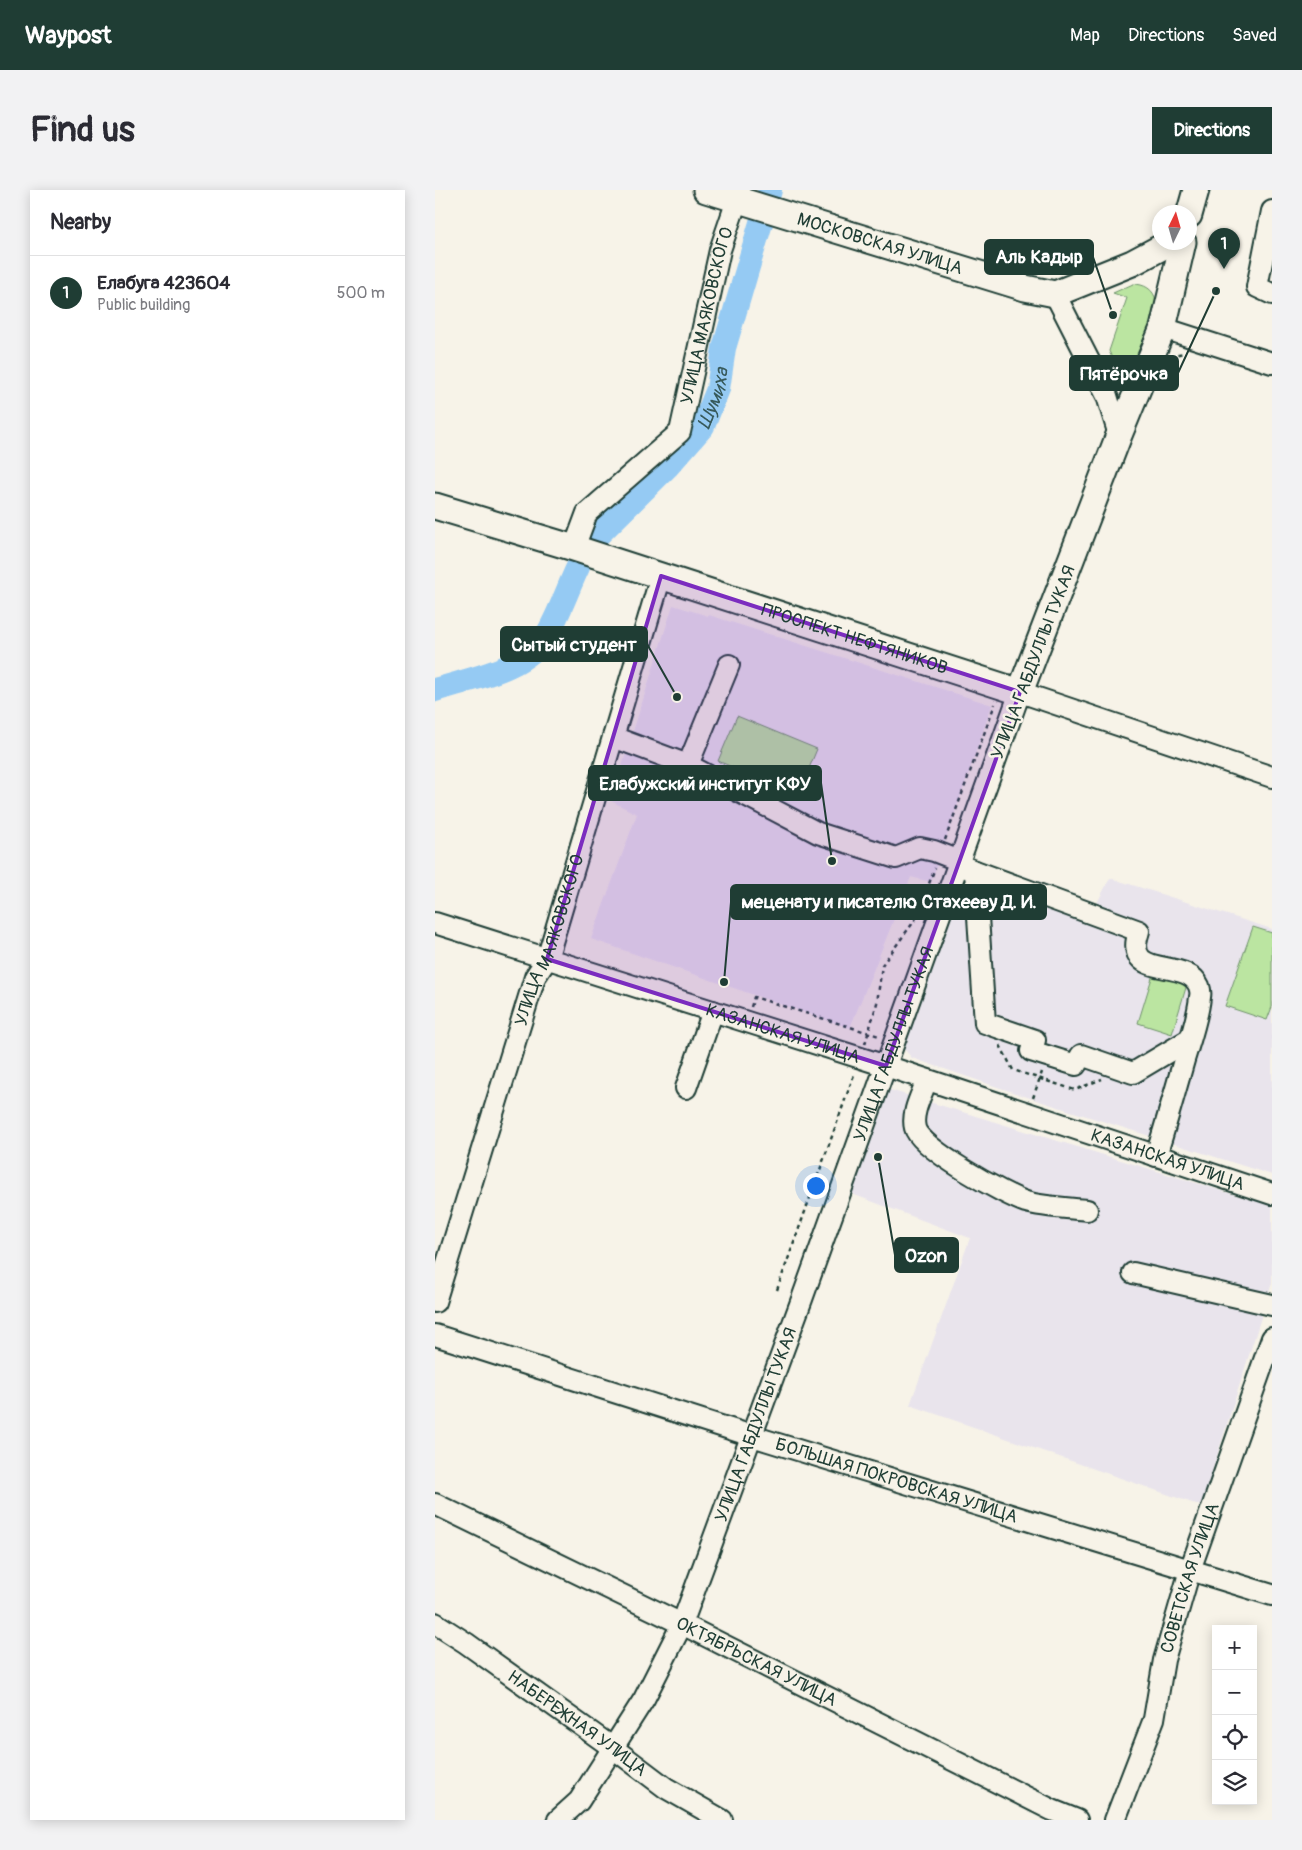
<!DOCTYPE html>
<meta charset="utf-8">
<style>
body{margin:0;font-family:Pangolin,sans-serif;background:#f2f2f3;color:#2b2b33}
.controls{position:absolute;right:15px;bottom:15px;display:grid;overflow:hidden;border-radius:0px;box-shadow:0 2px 12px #0003}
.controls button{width:45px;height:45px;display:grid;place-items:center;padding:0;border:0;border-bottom:1px solid #e1e1e2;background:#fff;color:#2b2b33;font:25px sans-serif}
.compass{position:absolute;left:717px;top:15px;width:45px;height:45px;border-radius:50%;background:#fff;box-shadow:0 2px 12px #0003;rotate:5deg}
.you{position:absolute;left:380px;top:995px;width:18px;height:18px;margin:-12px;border:4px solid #fff;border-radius:50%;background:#1a73e8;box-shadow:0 0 0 8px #1a73e833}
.badge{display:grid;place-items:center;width:32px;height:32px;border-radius:50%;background:#1f3d34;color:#fff;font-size:16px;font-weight:700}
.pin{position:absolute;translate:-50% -41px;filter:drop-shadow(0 1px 2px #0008)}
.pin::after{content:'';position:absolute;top:26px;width:18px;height:15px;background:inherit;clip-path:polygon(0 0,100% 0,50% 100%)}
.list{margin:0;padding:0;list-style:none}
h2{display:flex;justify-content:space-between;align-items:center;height:65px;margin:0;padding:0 20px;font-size:21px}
h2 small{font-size:16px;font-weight:400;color:#7c7c81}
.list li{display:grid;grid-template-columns:32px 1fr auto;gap:15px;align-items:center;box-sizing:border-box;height:75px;padding:0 20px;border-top:1px solid #e1e1e2}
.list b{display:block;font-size:19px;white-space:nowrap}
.list p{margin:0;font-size:16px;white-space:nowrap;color:#7c7c81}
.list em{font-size:16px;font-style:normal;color:#7c7c81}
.icon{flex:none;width:28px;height:28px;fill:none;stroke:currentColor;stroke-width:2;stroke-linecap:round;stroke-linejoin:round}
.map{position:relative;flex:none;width:837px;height:1630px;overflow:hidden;border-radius:0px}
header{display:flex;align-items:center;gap:30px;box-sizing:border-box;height:70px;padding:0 25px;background:#1f3d34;color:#fff}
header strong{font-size:24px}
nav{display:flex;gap:28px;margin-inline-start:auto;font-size:18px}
.intro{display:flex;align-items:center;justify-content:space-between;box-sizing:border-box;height:120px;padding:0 30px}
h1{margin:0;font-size:35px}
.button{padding:12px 22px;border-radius:0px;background:#1f3d34;color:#fff;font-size:18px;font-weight:700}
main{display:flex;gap:30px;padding:0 30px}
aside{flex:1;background:#fff;border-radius:0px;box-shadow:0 2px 12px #0003}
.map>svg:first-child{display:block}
.built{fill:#e9e4ec}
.green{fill:#bbe5a1;stroke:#6d916a}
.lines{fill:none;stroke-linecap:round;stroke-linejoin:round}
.river{stroke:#95caf3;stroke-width:24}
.minor-casing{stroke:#1f3d34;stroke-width:24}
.major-casing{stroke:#1f3d34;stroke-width:29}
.path{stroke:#1f3d34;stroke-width:2.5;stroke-dasharray:4 4;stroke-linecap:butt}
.minor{stroke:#f7f3e8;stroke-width:20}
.major{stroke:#f7f3e8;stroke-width:25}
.marked{fill:#7b2cbf;fill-opacity:0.2;stroke:#7b2cbf;stroke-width:4;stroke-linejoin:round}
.labels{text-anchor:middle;stroke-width:5;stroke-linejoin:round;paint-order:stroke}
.street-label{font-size:18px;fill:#1f3d34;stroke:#f7f3e8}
.water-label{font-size:19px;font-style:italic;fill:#37595a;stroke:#f7f3e8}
.leader{fill:none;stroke:#1f3d34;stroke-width:2}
.callout-dot{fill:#1f3d34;stroke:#f7f3e8;stroke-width:2}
.callout{fill:#1f3d34;stroke:#1f3d34;stroke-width:2}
.callout-label{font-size:19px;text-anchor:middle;font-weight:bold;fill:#fff}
</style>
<header>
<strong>Waypost</strong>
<nav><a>Map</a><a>Directions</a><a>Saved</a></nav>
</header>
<div class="intro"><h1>Find us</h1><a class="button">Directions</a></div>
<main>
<aside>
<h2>Nearby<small></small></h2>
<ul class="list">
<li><span class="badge">1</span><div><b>Елабуга 423604</b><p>Public building</p></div><em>500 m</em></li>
</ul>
</aside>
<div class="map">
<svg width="837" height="1630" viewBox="0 0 837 1630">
<rect width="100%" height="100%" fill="#f7f3e8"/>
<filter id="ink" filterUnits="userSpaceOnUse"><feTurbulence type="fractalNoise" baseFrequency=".02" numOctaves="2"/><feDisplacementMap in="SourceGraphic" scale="10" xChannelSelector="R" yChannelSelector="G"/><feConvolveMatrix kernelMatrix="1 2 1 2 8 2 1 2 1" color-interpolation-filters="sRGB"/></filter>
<g filter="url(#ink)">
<!-- built -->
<g class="built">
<path d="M238 415 273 426 274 425 557 515 496 692 476 687 415 838 156 749 202 624 176 611Z"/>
<path d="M537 672 584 693 586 685 662 713 675 688 837 739V985L598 909 477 868 469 859V852Z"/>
<path d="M452 899 837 1016V1093L766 1316 475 1215 535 1048 417 1004Z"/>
</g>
<!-- green -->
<g class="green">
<path d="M698 94C709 94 719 99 721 111 722 119 704 165 700 176L684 184 674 161 692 108 678 103Z"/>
<path d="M302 526 382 559 363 605 283 571Z"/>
<path d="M818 737 837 743V817L832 830 790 816Z"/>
<path d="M719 781 753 791 737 844 703 833Z"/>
</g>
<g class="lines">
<!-- river -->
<g class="river">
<path d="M332 11 335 0"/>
<path id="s1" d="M158 352 160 348 232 277 268 236 283 199 289 158 328 26"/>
<path d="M0 500C38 488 91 480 113 443 125 422 133 398 143 377"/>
</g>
<defs>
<g id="minor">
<path d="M837 21 822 97 837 104"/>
<path d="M620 104 672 206 684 245"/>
<path d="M728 138 837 173"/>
<path id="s2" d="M139 358 152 323 245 242 285 60 302 10 304 0"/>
<path d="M178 547 253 575 383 643 461 668 485 658 499 661 525 671"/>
<path d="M253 575 294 475"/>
<path d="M523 676 532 678 704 741C687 792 751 766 764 796 765 799 766 803 765 807 763 828 755 850 749 870 740 902 731 934 721 966"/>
<path d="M540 681 550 833 600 850 596 861 641 875 646 865 698 883 755 849"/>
<path id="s3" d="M0 733 451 876 837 1004"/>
<path d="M492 890C487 904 476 923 480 938 484 958 570 1005 591 1012 608 1017 633 1018 652 1020"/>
<path d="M251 898 278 821"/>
<path d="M698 1083 837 1115"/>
<path id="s4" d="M0 1112 100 787 112 769 226 386"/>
<path id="s5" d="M0 1145 317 1246 837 1405"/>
<path id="s6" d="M0 1314 247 1434 617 1620 642 1630"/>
<path id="s7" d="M0 1433 31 1453 178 1558 231 1598 287 1630"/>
<path id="s8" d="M123 1630 144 1611 209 1509 247 1434 367 1109 585 502 837 587"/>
<path id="s9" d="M680 1630 719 1529 729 1470 755 1380 837 1148"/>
</g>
<g id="major">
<path id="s10" d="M271 0 590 98 620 104 697 73 727 57 731 52"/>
<path d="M754 25 761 0"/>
<path id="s11" d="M0 316 139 358 585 502 684 245 728 138 748 52"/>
</g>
</defs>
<!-- minor casing -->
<use href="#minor" class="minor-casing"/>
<!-- major casing -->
<use href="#major" class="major-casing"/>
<!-- path -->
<g class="path">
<path d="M737 169 739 165 749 163"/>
<path d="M510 650 560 514"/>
<path d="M316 817 319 807 444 846"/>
<path d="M430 854 442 813 447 775 480 730 500 678"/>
<path d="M565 855 578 880 640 900 667 889"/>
<path d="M598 908 607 882"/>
<path d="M342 1100 420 882"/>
</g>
<!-- minor -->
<use href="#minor" class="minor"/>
<!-- major -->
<use href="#major" class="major"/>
</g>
</g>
<!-- marked area -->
<path class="marked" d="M226 386 585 502 451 876 112 769Z"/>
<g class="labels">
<!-- street labels -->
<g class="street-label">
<text dy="6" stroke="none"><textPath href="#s10" startOffset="182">МОСКОВСКАЯ УЛИЦА</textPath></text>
<text dy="6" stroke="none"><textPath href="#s2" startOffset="280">УЛИЦА МАЯКОВСКОГО</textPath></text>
<text dy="6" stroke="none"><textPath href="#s11" startOffset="440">ПРОСПЕКТ НЕФТЯНИКОВ</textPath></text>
<text transform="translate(598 472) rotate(-69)" y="6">УЛИЦА ГАБДУЛЛЫ ТУКАЯ</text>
<text dy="6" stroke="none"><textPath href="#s4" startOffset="380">УЛИЦА МАЯКОВСКОГО</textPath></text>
<text dy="6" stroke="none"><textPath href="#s3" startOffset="365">КАЗАНСКАЯ УЛИЦА</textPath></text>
<text dy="6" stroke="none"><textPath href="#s8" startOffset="851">УЛИЦА ГАБДУЛЛЫ ТУКАЯ</textPath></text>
<text dy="6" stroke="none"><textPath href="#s3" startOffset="770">КАЗАНСКАЯ УЛИЦА</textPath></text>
<text dy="6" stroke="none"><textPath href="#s8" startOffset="446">УЛИЦА ГАБДУЛЛЫ ТУКАЯ</textPath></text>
<text dy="6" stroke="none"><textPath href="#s5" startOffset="484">БОЛЬШАЯ ПОКРОВСКАЯ УЛИЦА</textPath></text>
<text dy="6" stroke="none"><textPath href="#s9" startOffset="254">СОВЕТСКАЯ УЛИЦА</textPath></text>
<text dy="6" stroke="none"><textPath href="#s6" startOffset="358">ОКТЯБРЬСКАЯ УЛИЦА</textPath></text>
<text dy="6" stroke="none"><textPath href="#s7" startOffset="174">НАБЕРЕЖНАЯ УЛИЦА</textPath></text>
</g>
<!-- water labels -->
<g class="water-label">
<text dy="7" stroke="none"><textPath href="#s1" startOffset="190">Шумиха</textPath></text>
</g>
</g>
<!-- callouts -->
<path class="leader" d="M678 125L658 67M781 101L743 183M242 507L212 454M397 671L386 593M289 792L296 712M443 967L460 1065"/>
<g class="callout-dot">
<circle cx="678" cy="125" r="5"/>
<circle cx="781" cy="101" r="5"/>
<circle cx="242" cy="507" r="5"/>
<circle cx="397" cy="671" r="5"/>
<circle cx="289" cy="792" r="5"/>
<circle cx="443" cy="967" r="5"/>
</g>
<g class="callout">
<rect x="550" y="50" width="108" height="34" rx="5"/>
<rect x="635" y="166" width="108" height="34" rx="5"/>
<rect x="66" y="437" width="146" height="34" rx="5"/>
<rect x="154" y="576" width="232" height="34" rx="5"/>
<rect x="296" y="695" width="315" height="34" rx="5"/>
<rect x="460" y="1048" width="63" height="34" rx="5"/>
</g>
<g class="callout-label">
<text x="604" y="73">Аль Кадыр</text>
<text x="689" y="190">Пятёрочка</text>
<text x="139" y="461">Сытый студент</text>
<text x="270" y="600">Елабужский институт КФУ</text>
<text x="454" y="718">меценату и писателю Стахееву Д. И.</text>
<text x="491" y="1072">Ozon</text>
</g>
</svg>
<div class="controls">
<button>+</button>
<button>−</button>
<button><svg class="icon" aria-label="locate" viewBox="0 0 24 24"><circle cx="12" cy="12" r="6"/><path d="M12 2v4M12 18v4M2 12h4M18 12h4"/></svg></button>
<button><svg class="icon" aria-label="layers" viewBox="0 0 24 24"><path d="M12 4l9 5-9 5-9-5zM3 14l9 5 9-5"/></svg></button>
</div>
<svg class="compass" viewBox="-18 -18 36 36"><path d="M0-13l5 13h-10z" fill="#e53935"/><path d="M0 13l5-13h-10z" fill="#7c7c81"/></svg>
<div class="you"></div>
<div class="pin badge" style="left:789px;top:79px">1</div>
</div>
</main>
